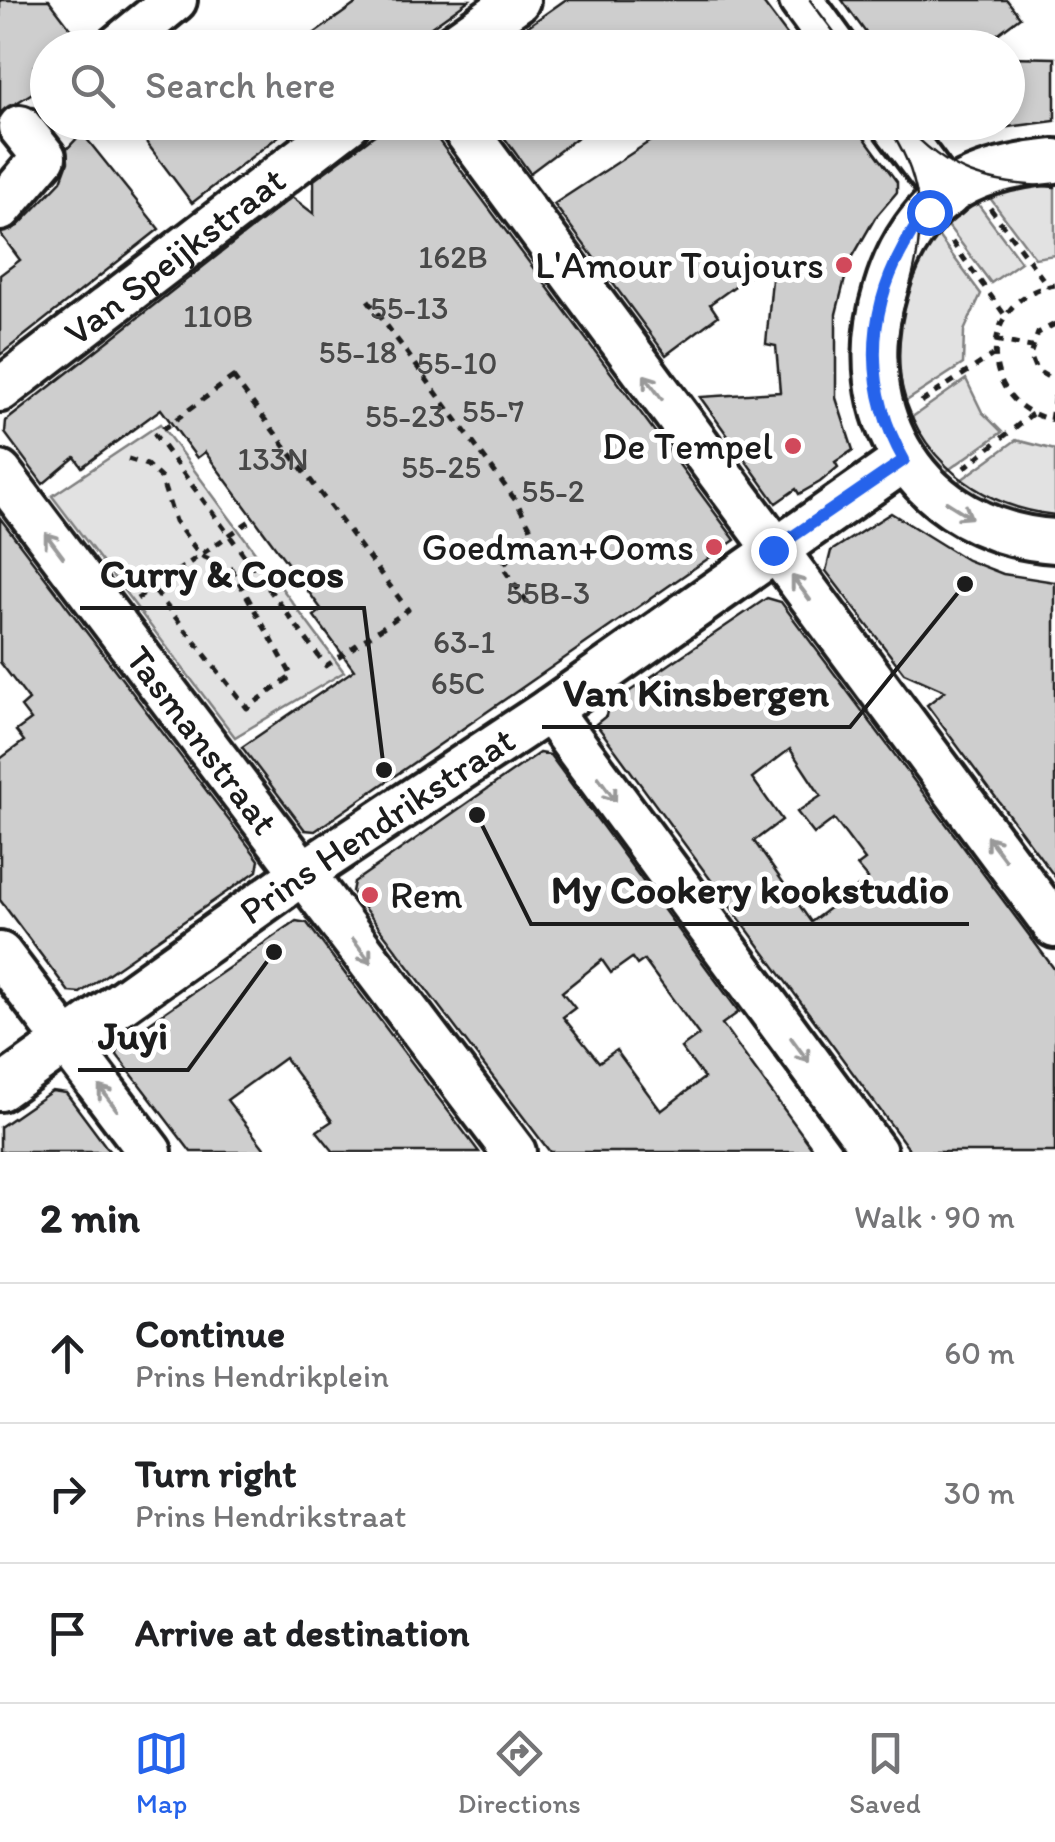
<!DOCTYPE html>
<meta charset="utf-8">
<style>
body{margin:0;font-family:Itim,sans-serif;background:#f6f6f6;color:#202124}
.stop{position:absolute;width:30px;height:30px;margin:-22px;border:8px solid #2563eb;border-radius:50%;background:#fff}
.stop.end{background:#2563eb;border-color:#fff;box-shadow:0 2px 10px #0008}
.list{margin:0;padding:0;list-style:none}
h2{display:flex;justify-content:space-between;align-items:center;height:130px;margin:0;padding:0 40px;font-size:42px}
h2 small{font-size:32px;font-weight:400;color:#757577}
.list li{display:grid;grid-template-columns:65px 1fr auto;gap:30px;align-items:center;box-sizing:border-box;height:140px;padding:0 40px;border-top:2px solid #e0e0e0}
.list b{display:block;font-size:38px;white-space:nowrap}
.list p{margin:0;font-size:32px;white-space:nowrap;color:#757577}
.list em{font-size:32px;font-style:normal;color:#757577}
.icon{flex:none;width:55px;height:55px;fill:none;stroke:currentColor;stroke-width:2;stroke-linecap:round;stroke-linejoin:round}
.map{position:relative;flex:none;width:1055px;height:1152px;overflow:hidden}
.search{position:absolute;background:#fff;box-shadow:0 5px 15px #0003;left:30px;right:30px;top:30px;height:110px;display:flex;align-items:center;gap:25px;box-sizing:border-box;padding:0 35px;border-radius:55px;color:#757577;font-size:38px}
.sheet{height:550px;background:#fff}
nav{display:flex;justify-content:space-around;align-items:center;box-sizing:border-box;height:140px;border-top:2px solid #e0e0e0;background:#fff;font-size:28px;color:#757577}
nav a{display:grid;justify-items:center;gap:5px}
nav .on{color:#2563eb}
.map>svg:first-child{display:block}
.green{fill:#e2e2e2;stroke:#7f7f7f;stroke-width:2.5}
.building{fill:#cecece;stroke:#1c1c1c;stroke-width:2.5;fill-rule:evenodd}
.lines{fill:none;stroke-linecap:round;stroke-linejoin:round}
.minor-casing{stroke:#1c1c1c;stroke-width:50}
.path{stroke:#1c1c1c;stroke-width:5;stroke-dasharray:8 8;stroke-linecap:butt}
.minor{stroke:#fff;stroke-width:42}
.tram{stroke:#1c1c1c;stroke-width:2.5}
.oneway{stroke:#999}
.route{stroke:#2563eb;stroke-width:12}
.poi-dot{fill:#d1495b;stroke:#fff;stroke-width:4}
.labels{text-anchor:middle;stroke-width:10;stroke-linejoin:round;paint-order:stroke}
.number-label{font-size:32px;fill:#484848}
.street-label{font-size:38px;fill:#1c1c1c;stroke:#fff}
.poi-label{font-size:38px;fill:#1c1c1c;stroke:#fff;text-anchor:end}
.leader{fill:none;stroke:#1c1c1c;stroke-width:4}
.callout-dot{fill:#1c1c1c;stroke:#fff;stroke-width:4}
.callout-label{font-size:40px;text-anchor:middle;font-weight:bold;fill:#1c1c1c;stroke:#fff;stroke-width:10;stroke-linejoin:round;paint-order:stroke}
</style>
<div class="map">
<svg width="1055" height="1152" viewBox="0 0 1055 1152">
<rect width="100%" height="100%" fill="#fff"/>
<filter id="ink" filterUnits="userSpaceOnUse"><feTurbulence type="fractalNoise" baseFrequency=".01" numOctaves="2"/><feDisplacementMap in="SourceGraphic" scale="20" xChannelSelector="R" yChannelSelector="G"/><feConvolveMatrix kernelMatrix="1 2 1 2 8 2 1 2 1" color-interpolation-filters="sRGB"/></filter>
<g filter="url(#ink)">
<!-- green -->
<g class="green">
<path d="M1055 172V255L1035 258 984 190Z"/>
<path d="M972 196 1021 262 991 283 943 219Z"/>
<path d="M933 229 981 294 964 331 963 364 894 409 887 325Z"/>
<path d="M966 379 982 412 1002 432 944 473 901 425Z"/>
<path d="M160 424 344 672 235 737 52 496Z"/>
<path d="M1016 440 1055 450V529L950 488Z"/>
</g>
<!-- building -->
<g class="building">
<path d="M0 0H49L75 34 58 48H48V56L34 66 47 84 0 113Z"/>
<path d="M361 0H469L402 48H294Z"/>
<path d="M565 0H761L797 48H497Z"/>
<path d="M842 0H1007L1020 17 979 48H877Z"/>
<path d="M1008 57 1055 58V121L1008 127Z"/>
<path d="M131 122H297L192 203Z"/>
<path d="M392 122H425L735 540 315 831 305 830 242 747 354 670 314 616 322 610 205 452 197 458 161 409 82 467 75 457 43 484 5 433 6 421 292 197 314 214V180Z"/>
<path d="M493 122H598L530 173Z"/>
<path d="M690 122H853L897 182V192L875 218 849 263 836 314V398L853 450 835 462 838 467 820 482 799 494 796 489 776 503 700 397 780 392 776 346 766 344 774 258 710 304 718 316 666 355 554 204 658 136Z"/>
<path d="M82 133 159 229 0 355V275L20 260 0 233 18 226 61 181 68 162 67 149Z"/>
<path d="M891 513 967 560 1003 574 1055 582V877L927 705 945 691 904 673 826 571 831 551Z"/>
<path d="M0 518 259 860 257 871 80 993 69 992 0 900V759L24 741 16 731 31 720 21 707 29 700 0 662Z"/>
<path d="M767 598 781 602 1055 970V1152H911L596 724 606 716 608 706ZM790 749 821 796 797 812 814 834 834 819 865 860 857 866 868 879 811 922 754 841 782 820 752 778Z"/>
<path d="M539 753 550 755 739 1012 722 1024 815 1152H550L352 892 354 882ZM632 958 637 965 644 960 699 1035 681 1048 704 1078 661 1111 616 1050 599 1062 563 1017 575 1008 562 992 602 960 611 973Z"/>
<path d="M296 921 307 923 479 1152H334L317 1131 332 1121 285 1058 227 1100 267 1152H191L117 1055 119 1044Z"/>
<path d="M52 1091 66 1093 110 1152H0V1127Z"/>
</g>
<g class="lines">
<defs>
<g id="minor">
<path d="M801 0 836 48"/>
<path d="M116 48 175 0"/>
<path d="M450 48 518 0"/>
<path d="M459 122 1055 926"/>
<path d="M892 122 947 196"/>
<path d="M1055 161C1023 164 989 170 960 186 923 208 898 247 886 288 847 415 919 532 1055 541"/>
<path d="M0 209 44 157 20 127"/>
<path id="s1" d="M0 390 349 122"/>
<path id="s2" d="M0 473 514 1152"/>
<path d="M549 710 875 1152"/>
<path d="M0 954 150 1152"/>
<path id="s3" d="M0 1089 303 873 549 710 904 460"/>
</g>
</defs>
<!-- minor casing -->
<use href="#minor" class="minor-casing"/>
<!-- path -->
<g class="path">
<path d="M990 208 1048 286"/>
<path d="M952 242 1004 314"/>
<path d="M1055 285C975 297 976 408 1055 420"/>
<path d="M368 300 516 501 533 532 502 566 528 604"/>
<path d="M1055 324 1038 333 1030 355 1036 370 1055 381"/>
<path d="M995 340 1031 347"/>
<path d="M233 377 408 610 326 666 155 435Z"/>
<path d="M921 402 993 355"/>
<path d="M1051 420 1055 394"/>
<path d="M128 459 147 465 161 478 175 521 200 555 231 568 292 676 247 708 154 590"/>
<path d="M964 468 1032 414"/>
<path d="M137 599 254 518"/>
</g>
<!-- minor -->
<use href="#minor" class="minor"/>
<!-- tram -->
<g class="tram">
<path d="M810 0 846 48"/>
<path d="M885 122C921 172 927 224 911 282 905 305 896 332 898 357 903 446 969 505 1055 515"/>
<path d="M902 122C950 176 986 183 1055 187"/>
</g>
</g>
<!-- one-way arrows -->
<defs><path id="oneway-shaft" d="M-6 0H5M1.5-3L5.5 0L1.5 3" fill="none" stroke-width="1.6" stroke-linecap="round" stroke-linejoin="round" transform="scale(2.5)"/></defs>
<g class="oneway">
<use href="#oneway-shaft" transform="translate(653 387) rotate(-126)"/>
<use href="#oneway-shaft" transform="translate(959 510) rotate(32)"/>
<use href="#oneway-shaft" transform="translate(54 545) rotate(-127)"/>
<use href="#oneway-shaft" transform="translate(801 588) rotate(-127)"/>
<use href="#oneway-shaft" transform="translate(607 789) rotate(54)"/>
<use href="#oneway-shaft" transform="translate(996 848) rotate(-127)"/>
<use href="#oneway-shaft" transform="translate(362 951) rotate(53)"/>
<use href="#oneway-shaft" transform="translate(800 1050) rotate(54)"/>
<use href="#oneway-shaft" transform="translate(108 1098) rotate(-127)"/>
</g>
</g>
<g class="lines" filter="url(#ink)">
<!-- route -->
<path class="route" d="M773 550 904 460C866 393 865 318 902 250 909 237 917 222 929 212"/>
</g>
<!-- markers -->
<g class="poi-dot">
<circle cx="844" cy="265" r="10"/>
<circle cx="793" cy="446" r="10"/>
<circle cx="714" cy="547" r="10"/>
<circle cx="370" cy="895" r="10"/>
</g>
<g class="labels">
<!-- number labels -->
<g class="number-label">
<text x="453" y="268">162B</text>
<text x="409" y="319">55-13</text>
<text x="218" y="327">110B</text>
<text x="358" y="363">55-18</text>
<text x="457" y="374">55-10</text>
<text x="493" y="422">55-7</text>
<text x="405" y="427">55-23</text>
<text x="273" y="470">133N</text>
<text x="441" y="478">55-25</text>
<text x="553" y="502">55-2</text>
<text x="548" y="604">55B-3</text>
<text x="464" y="653">63-1</text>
<text x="458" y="694">65C</text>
</g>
<!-- street labels -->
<g class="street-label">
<text dy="13" stroke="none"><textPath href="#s1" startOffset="220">Van Speijkstraat</textPath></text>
<text dy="13" stroke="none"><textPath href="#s2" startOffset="335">Tasmanstraat</textPath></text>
<text dy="13" stroke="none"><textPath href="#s3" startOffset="460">Prins Hendrikstraat</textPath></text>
</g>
<!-- poi labels -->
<g class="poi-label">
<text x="824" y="278">L'Amour Toujours</text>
<text x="773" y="459">De Tempel</text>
<text x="694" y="560">Goedman+Ooms</text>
<text x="390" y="908" text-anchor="start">Rem</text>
</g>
</g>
<!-- callouts -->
<path class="leader" d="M384 770L364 608H80M965 584L850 727H542M477 815L531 924H969M274 952L188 1070H78"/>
<g class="callout-dot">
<circle cx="384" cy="770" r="10"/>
<circle cx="965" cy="584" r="10"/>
<circle cx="477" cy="815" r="10"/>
<circle cx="274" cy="952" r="10"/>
</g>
<g class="callout-label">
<text x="222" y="587">Curry &amp; Cocos</text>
<text x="696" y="706">Van Kinsbergen</text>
<text x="750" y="903">My Cookery kookstudio</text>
<text x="133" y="1049">Juyi</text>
</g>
</svg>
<div class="stop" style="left:929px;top:212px"></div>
<div class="stop end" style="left:773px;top:550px"></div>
<div class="search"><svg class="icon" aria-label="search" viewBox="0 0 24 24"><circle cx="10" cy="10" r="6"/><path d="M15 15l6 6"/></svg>Search here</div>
</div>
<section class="sheet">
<h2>2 min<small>Walk · 90 m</small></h2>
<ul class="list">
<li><svg class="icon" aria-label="ahead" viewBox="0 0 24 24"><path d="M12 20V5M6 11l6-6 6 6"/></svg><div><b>Continue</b><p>Prins Hendrikplein</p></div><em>60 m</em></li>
<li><svg class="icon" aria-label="right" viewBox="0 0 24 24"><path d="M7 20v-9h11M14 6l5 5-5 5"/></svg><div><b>Turn right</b><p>Prins Hendrikstraat</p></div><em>30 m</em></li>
<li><svg class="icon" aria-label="arrive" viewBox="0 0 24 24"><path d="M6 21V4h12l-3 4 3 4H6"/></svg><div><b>Arrive at destination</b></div></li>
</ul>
</section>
<nav>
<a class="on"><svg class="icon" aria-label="map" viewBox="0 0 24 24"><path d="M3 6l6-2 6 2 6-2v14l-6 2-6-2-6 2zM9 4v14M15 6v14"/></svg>Map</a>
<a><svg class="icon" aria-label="directions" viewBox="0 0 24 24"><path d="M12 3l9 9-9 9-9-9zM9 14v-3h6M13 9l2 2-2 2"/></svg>Directions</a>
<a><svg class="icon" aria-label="saved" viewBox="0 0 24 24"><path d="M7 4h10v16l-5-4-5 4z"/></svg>Saved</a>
</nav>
